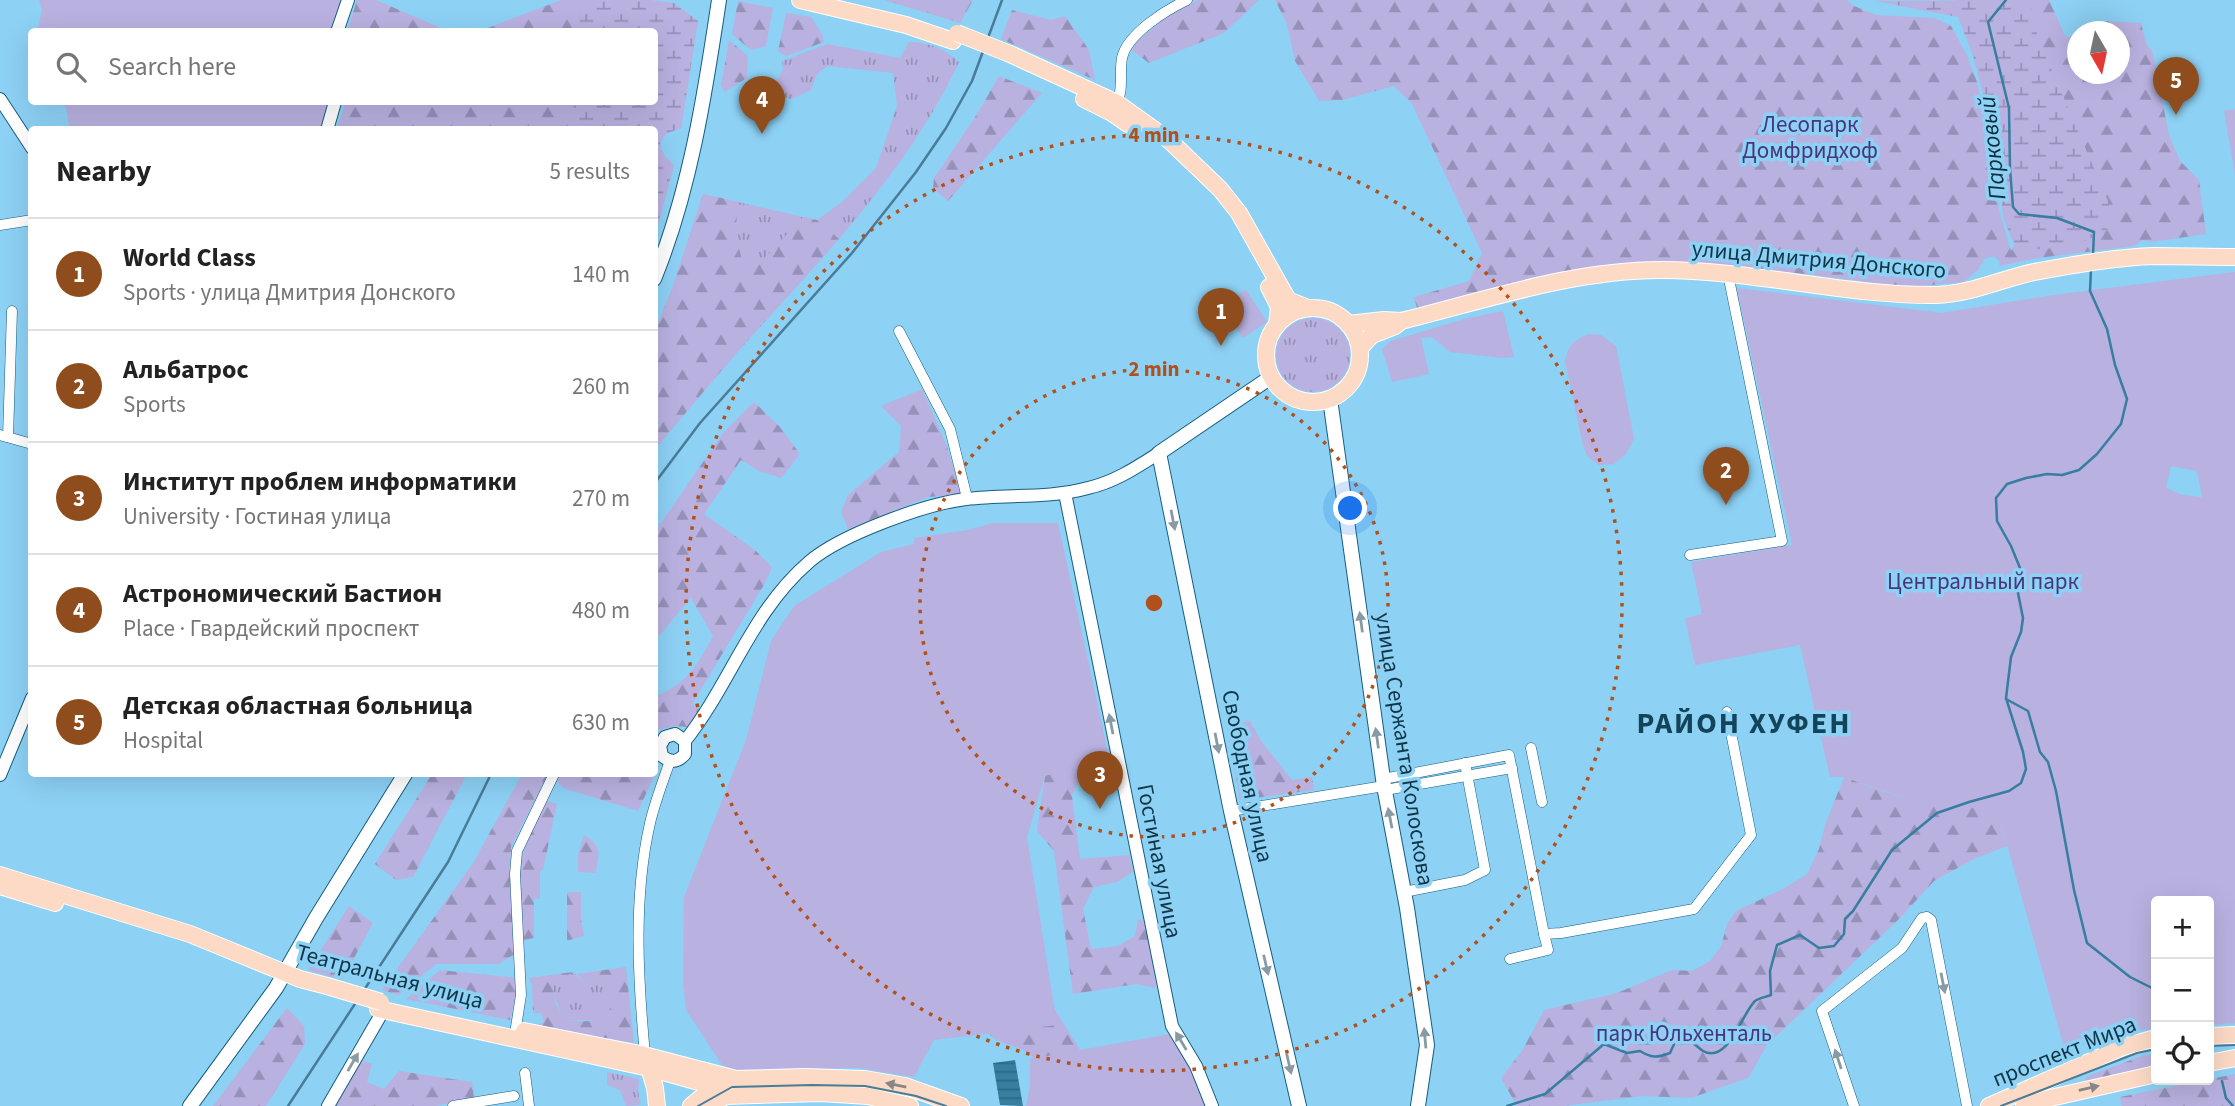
<!DOCTYPE html>
<meta charset="utf-8">
<style>
body{margin:0;font-family:"Source Sans 3",sans-serif;background:#f6f6f6;color:#222}
.controls{position:absolute;right:21px;bottom:21px;display:grid;overflow:hidden;border-radius:7px;box-shadow:0 7px 28px #0002}
.controls button{width:63px;height:63px;display:grid;place-items:center;padding:0;border:0;border-bottom:2px solid #e0e0e0;background:#fff;color:#222;font:35px sans-serif}
.compass{position:absolute;left:2067px;top:21px;width:63px;height:63px;border-radius:50%;background:#fff;box-shadow:0 7px 28px #0002;rotate:171deg}
.you{position:absolute;left:1351px;top:509px;width:24px;height:24px;margin:-18px;border:5px solid #fff;border-radius:50%;background:#1a73e8;box-shadow:0 0 0 10px #1a73e833}
.badge{display:grid;place-items:center;width:46px;height:46px;border-radius:50%;background:#8f4c1d;color:#fff;font-size:23px;font-weight:700}
.pin{position:absolute;translate:-50% -58px;filter:drop-shadow(0 2px 4px #0008)}
.pin::after{content:'';position:absolute;top:37px;width:24px;height:21px;background:inherit;clip-path:polygon(0 0,100% 0,50% 100%)}
.list{margin:0;padding:0;list-style:none}
h2{display:flex;justify-content:space-between;align-items:center;height:91px;margin:0;padding:0 28px;font-size:30px}
h2 small{font-size:23px;font-weight:400;color:#767676}
.list li{display:grid;grid-template-columns:46px 1fr auto;gap:21px;align-items:center;box-sizing:border-box;height:112px;padding:0 28px;border-top:2px solid #e0e0e0}
.list b{display:block;font-size:26px;white-space:nowrap}
.list p{margin:0;font-size:23px;white-space:nowrap;color:#767676}
.list em{font-size:23px;font-style:normal;color:#767676}
.icon{flex:none;width:38px;height:38px;fill:none;stroke:currentColor;stroke-width:2;stroke-linecap:round;stroke-linejoin:round}
.map{position:relative;flex:none;width:2235px;height:1106px;overflow:hidden}
.search{position:absolute;background:#fff;box-shadow:0 7px 28px #0002;left:28px;top:28px;width:630px;height:77px;display:flex;align-items:center;gap:18px;box-sizing:border-box;padding:0 24px;border-radius:7px;color:#767676;font-size:26px}
.panel{position:absolute;background:#fff;box-shadow:0 7px 28px #0002;left:28px;top:126px;width:630px;height:651px;border-radius:7px}
.map>svg:first-child{display:block}
.grass{fill:url(#grass-tufts)}
.forest{fill:url(#forest-firs)}
.wetland{fill:url(#wetland-marsh)}
.park{fill:#b9b1e0;fill-rule:evenodd}
.water{fill:url(#water-rules)}
.lines{fill:none;stroke-linecap:round;stroke-linejoin:round}
.stream{stroke:#377ea0;stroke-width:2.5}
.minor-casing{stroke:#155e7e;stroke-width:11}
.tertiary-casing{stroke:#155e7e;stroke-width:14}
.secondary-casing{stroke:#155e7e;stroke-width:16}
.primary-casing{stroke:#fff;stroke-width:18}
.minor{stroke:#fff;stroke-width:10}
.tertiary{stroke:#fff;stroke-width:12}
.secondary{stroke:#fff;stroke-width:14}
.primary{stroke:#fcdac6;stroke-width:16}
.tram{stroke:#497c97;stroke-width:2}
.rail{stroke:#497c97;stroke-width:2.5}
.primary-bridge-casing{stroke:#fff;stroke-width:18;stroke-linecap:butt}
.primary-bridge{stroke:#fcdac6;stroke-width:16}
.oneway{fill:#889aa4}
.oneway2{fill:#868887}
.ring{fill:none;stroke:#b2501b;stroke-width:3.5;stroke-dasharray:3.5 7}
.labels{text-anchor:middle;stroke-width:7;stroke-linejoin:round;paint-order:stroke}
.park-label{font-size:23px;fill:#48357e;stroke:#8dd1f5}
.street-label{font-size:23px;fill:#103648;stroke:#8dd1f5}
.water-label{font-size:24px;font-style:italic;fill:#0d2e3d;stroke:#8dd1f5}
.district-label{font-size:30px;font-weight:bold;letter-spacing:2px;fill:#13445a;stroke:#8dd1f5}
.centre{fill:#b2501b;stroke:#8dd1f5;stroke-width:3.5}
.ring-label{font-size:21px;text-anchor:middle;font-weight:bold;fill:#b2501b;stroke:#8dd1f5;stroke-width:7;stroke-linejoin:round;paint-order:stroke}
</style>
<div class="map">
<svg width="2235" height="1106" viewBox="0 0 2235 1106">
<defs>
<pattern id="grass-tufts" width="24" height="20" patternUnits="userSpaceOnUse" patternTransform="scale(1.75)"><rect width="24" height="20" fill="#b9b1e0"/><path d="M3 7l-1-3M5 7V3M7 7l1-3M15 17l-1-3M17 17v-4M19 17l1-3" fill="none" stroke="#9591b8"/></pattern>
<pattern id="forest-firs" width="22" height="20" patternUnits="userSpaceOnUse" patternTransform="scale(1.75)"><rect width="22" height="20" fill="#b9b1e0"/><path d="M5 1l3.5 6h-7zM16 11l3.5 6h-7z" fill="#9591b8"/></pattern>
<pattern id="wetland-marsh" width="20" height="14" patternUnits="userSpaceOnUse" patternTransform="scale(1.75)"><rect width="20" height="14" fill="#b9b1e0"/><path d="M1 5h8M5 5V1M11 12h8M15 12V8" fill="none" stroke="#9591b8"/></pattern>
<pattern id="water-rules" width="6" height="5" patternUnits="userSpaceOnUse" patternTransform="scale(1.75)"><rect width="6" height="5" fill="#377ea0"/><path d="M0 2.5h6" fill="none" stroke="#2d6884"/></pattern>
</defs>
<rect width="100%" height="100%" fill="#8dd1f5"/>
<!-- grass -->
<g class="grass">
<path d="M909 42C930 43 943 48 959 62 912 163 833 247 759 328 723 368 689 409 655 449V330L673 286 703 194 817 220 842 202 876 168 897 106 893 73 827 66 817 74 811 90 792 99 762 93 765 85 778 79 783 69 782 61 827 44 900 58Z"/>
<circle cx="1313" cy="355" r="37"/>
<path d="M573 972 582 981 605 987 613 1004 606 1016 596 1020H567C558 1009 555 1000 553 986Z"/>
<path d="M607 1072 639 1079 638 1090 640 1105 626 1106 620 1090 607 1085Z"/>
</g>
<!-- forest -->
<g class="forest">
<path d="M357 0H376L448 31H347Z"/>
<path d="M561 0H649L674 3 698 21 681 128 665 134 659 146 667 160 674 165 655 235 654 130H336L344 107V102H654V32L480 31Z"/>
<path d="M884 0H973L960 23Z"/>
<path d="M1198 0H1259L1224 33 1149 63 1129 48 1170 14Z"/>
<path d="M1275 0H1847L1854 6 1876 15 1935 18 1951 26 1967 55 1977 82 1991 142 1999 210 2011 251 2022 232 2026 130 1957 0H2049L2066 38 2077 33 2078 74H2120V32L2081 31 2105 21 2141 23 2146 43 2153 53 2169 135 2180 161 2199 180 2206 234 2151 242 2143 240 2134 246 2038 258 1999 266 2000 262 1994 256 1984 259 1979 269 1964 282 1908 287 1771 270 1643 262 1597 268 1539 279 1417 308 1414 297 1469 281 1482 253 1412 104 1394 86 1342 100 1319 101 1295 61 1287 24Z"/>
<path d="M738 1 773 8 766 46 751 50 732 34Z"/>
<path d="M1012 10 1051 20 1065 16 1089 50 1095 80 1001 39Z"/>
<path d="M786 13 811 17 822 34 824 42 786 56 778 51Z"/>
<path d="M729 40 748 56 747 78 724 92 721 85Z"/>
<path d="M999 76 1042 93 948 201 933 188 934 178 979 111Z"/>
<path d="M2235 109V174L2224 111Z"/>
<path d="M703 194 739 202 735 233 742 260 759 264 803 217 817 220 839 239 743 345 655 449V330L673 286Z"/>
<path d="M922 389 946 444 962 495 928 497 848 529 841 512 848 495 899 452 901 426 881 406Z"/>
<path d="M754 402 779 426 800 454 781 478 759 471 741 460 704 514 755 550 772 567 765 583 692 704 700 710 687 727 676 726 656 730 655 693 658 695C688 683 698 664 713 636L691 598 659 636 655 635 654 533 723 433Z"/>
<path d="M1100 716 1109 757 1102 770 1081 774 1072 796 1080 859 1129 855 1133 872 1117 882 1094 887 1083 909 1091 949 1118 946 1135 936 1138 919 1147 922 1156 988 1136 984 1073 994 1054 851 1037 831 1045 776Z"/>
<path d="M1250 721 1261 741 1292 780 1312 777 1314 790 1240 800 1227 727Z"/>
<path d="M655 768 657 770 638 811 563 788 555 778 558 774H654Z"/>
<path d="M432 774H467L413 877 396 880 375 864Z"/>
<path d="M522 774H548L511 847 510 876 516 953 499 964H436L398 995 382 990 473 863Z"/>
<path d="M1844 777C1895 795 1941 817 1995 802L2007 846 1974 859 1934 881 1899 919 1768 1044 1748 1078 1691 1098 1643 1096 1563 1106H1517L1501 1078 1522 1051 1544 1010 1617 993 1672 970 1692 971 1710 961 1721 946 1727 924 1736 911 1785 888 1807 874 1819 849 1825 825Z"/>
<path d="M544 800 557 804 543 870 540 871V899L534 898V938L524 940 519 863Z"/>
<path d="M584 835C604 848 598 853 596 873L578 872V855Z"/>
<path d="M567 892H581V919L584 936 567 941Z"/>
<path d="M349 906 373 923 342 980 308 970Z"/>
<path d="M626 967 634 1043 535 1026 544 1022 541 1013H533L532 985 529 978 573 972 553 986 556 1005 567 1020C589 1022 601 1024 613 1004L605 987 582 981 577 974Z"/>
<path d="M440 970 517 978 516 996 510 1020 406 999Z"/>
<path d="M287 1008 304 1026 305 1044 266 1106H213Z"/>
<path d="M1054 1008 1085 1058 1039 1065C1021 1040 1005 1050 988 1033Z"/>
<path d="M2156 1054V1067L2114 1077 2086 1081 2085 1077 2142 1056Z"/>
<path d="M358 1060 372 1064 367 1082 384 1089 399 1071 472 1082 474 1098 435 1106H332Z"/>
<path d="M2235 1074V1106H2122L2120 1097Z"/>
</g>
<!-- wetland -->
<g class="wetland">
<path d="M581 0H649L674 3 698 21 681 128 665 134 660 142 662 153 674 165 655 235 654 130 573 129 574 102H654V32L579 31Z"/>
<path d="M2030 0 2038 38 2109 203 2107 230 2075 246 2017 251 2003 218 1997 146 1973 56 1958 17 1875 1Z"/>
</g>
<!-- park -->
<g class="park">
<path d="M39 0H341L332 31 37 32 42 10Z"/>
<path d="M895 0H952L946 18Z"/>
<path d="M65 102H328V113L319 129 70 130Z"/>
<path d="M2235 272V1023L2209 1025V901H2156V1029L2134 1030 2065 1051 1995 802 1974 808 1925 805 1844 777H1830L1800 645 1695 665 1685 618 1702 614 1691 562 1792 545 1737 288 1942 313 2053 295ZM2171 466 2197 471 2202 497 2183 495 2166 488Z"/>
<path d="M1246 290 1267 322 1243 338 1222 305Z"/>
<path d="M1503 311 1514 357 1502 358 1450 352 1432 337 1421 338 1429 374 1392 382 1382 349 1391 341 1464 319Z"/>
<path d="M1589 334 1601 335 1616 346 1634 439 1626 454 1614 464 1599 465 1588 457 1583 446 1565 361C1567 346 1575 339 1589 334Z"/>
<path d="M993 523H1058L1109 757 1045 776 1027 837 1057 1025 934 1040 914 1077 859 1068 735 1070 722 1065 686 1010 683 982 684 897 746 740 771 641 794 606 881 552 914 544V538L968 530Z"/>
<path d="M1176 1033 1211 1106H1026L1030 1085V1059Z"/>
</g>
<!-- water -->
<path class="water" d="M1015 1060 1023 1106 1000 1105 993 1063Z"/>
<g class="lines">
<!-- stream -->
<g class="stream">
<path d="M2006 0 1988 22 2009 108 2010 169 2013 207 2019 214 2057 218 2094 232 2093 255"/>
<path d="M2006 699 2028 711 2040 752 2048 762 2056 791 2074 890 2087 943 2130 977 2156 990"/>
<path d="M2209 1019V1020"/>
<path d="M2222 1081 2226 1098 2233 1106"/>
<path d="M1507 1106 1545 1094 1604 1044 1627 1053 1640 1051C1651 1058 1657 1058 1670 1053L1675 1042 1685 1037C1692 1041 1697 1047 1703 1051 1728 1065 1742 1013 1755 1001 1759 998 1766 997 1771 995L1770 971 1777 945 1800 935 1819 948 1834 946 1844 934 1845 919 1853 911 1892 850 1937 813 1969 802 2009 791 2021 783 2026 769 2023 752 2006 698 2011 657 2021 632 2023 618 2016 583 2020 568 2011 546 1997 521 1996 498 2007 484 2026 478 2047 474 2062 475 2079 470 2097 454 2121 424 2127 399 2115 365 2107 329 2090 291 2091 269"/>
</g>
<defs>
<g id="minor">
<path d="M1117 103C1124 88 1119 74 1122 58 1127 34 1166 10 1187 0"/>
<path d="M0 225 32 220"/>
<path d="M899 331 950 429 967 498"/>
<path d="M0 435 32 444"/>
<path d="M8 437 12 311"/>
<path d="M1690 555 1782 541 1728 274"/>
<path d="M1531 748 1542 802"/>
<path d="M1383 779 1509 755 1544 934 1561 933 1694 909 1751 835 1727 712"/>
<path d="M1385 790 1512 768"/>
<path d="M1231 811 1384 786"/>
<path d="M1404 892 1465 880 1485 870 1465 763"/>
<path d="M1510 959 1548 950 1544 934"/>
<path d="M514 1040 521 995 515 874 517 851 554 774"/>
<path d="M645 1055C638 979 633 898 650 823 655 802 663 781 670 761"/>
<path d="M525 1073 529 1106"/>
<path d="M453 1106 514 1096"/>
<path d="M1854 1106 1822 1011 1902 948 1922 918 1927 917 1931 920 1967 1106"/>
</g>
<g id="tertiary">
<path d="M337 32 348 0"/>
<path d="M0 99 32 148"/>
<path d="M327 130 335 102"/>
<path d="M1065 493 1172 1026 1196 1066 1212 1106"/>
<path d="M685 741 675 734 665 737 660 746 662 756C671 763 678 762 685 754V741C731 683 751 612 809 562 840 535 925 504 966 499 1007 494 1048 499 1088 488 1115 482 1137 467 1159 453"/>
<path d="M0 775 32 698"/>
<path d="M328 1106 383 1011"/>
</g>
<g id="secondary">
<path d="M654 279C690 191 705 94 719 0"/>
<path d="M1271 377 1159 453 1231 811 1299 1106"/>
<path d="M1330 399 1384 786 1407 908 1427 1045 1418 1106"/>
<path d="M190 1106 276 988 316 918 405 774"/>
</g>
<g id="primary">
<path d="M800 0 906 25 953 41"/>
<path d="M1010 54 1117 103 1170 141 1220 189 1239 213 1288 300 1308 308"/>
<path d="M1084 99 1112 113 1128 124"/>
<path d="M1269 287 1279 307 1277 325"/>
<circle cx="1313" cy="355" r="47"/>
<path d="M1348 324 1384 320 1401 321C1486 300 1573 270 1661 270 1753 270 1846 296 1936 295 1970 294 2001 279 2034 272 2073 265 2116 257 2155 256 2182 256 2209 257 2235 257"/>
<path d="M1360 348 1372 335 1395 326 1401 321"/>
<path d="M0 875 190 934 300 979 327 986"/>
<path d="M0 886 55 903"/>
<path d="M378 1009 649 1068 724 1089 735 1095"/>
<path d="M524 1031 640 1054 736 1079"/>
<path d="M2209 1036 2235 1035"/>
<path d="M647 1061 655 1088 657 1106"/>
<path d="M2209 1063 2235 1058"/>
<path d="M691 1106 714 1087 723 1083 736 1079 805 1077 865 1079 905 1086 961 1106"/>
<path d="M710 1106 725 1096 820 1093 868 1096 910 1106"/>
<path d="M1989 1106 2123 1047 2156 1038"/>
<path d="M2024 1106 2046 1099 2156 1074"/>
</g>
</defs>
<!-- minor casing -->
<use href="#minor" class="minor-casing"/>
<!-- tertiary casing -->
<use href="#tertiary" class="tertiary-casing"/>
<!-- secondary casing -->
<use href="#secondary" class="secondary-casing"/>
<!-- primary casing -->
<use href="#primary" class="primary-casing"/>
<!-- minor -->
<use href="#minor" class="minor"/>
<!-- tertiary -->
<use href="#tertiary" class="tertiary"/>
<!-- secondary -->
<use href="#secondary" class="secondary"/>
<!-- primary -->
<use href="#primary" class="primary"/>
<!-- tram -->
<g class="tram">
<path d="M2209 1046 2235 1045"/>
<path d="M698 1106 732 1087 812 1085 865 1086 916 1096 946 1106"/>
<path d="M2001 1106 2137 1053 2156 1049"/>
</g>
<!-- rail -->
<g class="rail">
<path d="M654 484 700 423 852 253 916 172 946 128 972 81 1002 0"/>
<path d="M288 1106 448 862 491 774"/>
</g>
<defs>
<g id="primary-bridge">
<path d="M957 33 1010 54"/>
<path d="M327 986 381 1002"/>
</g>
</defs>
<!-- primary-bridge casing -->
<use href="#primary-bridge" class="primary-bridge-casing"/>
<!-- primary-bridge -->
<use href="#primary-bridge" class="primary-bridge"/>
</g>
<!-- one-way arrows -->
<defs><path id="oneway-solid" d="M-6-.8H1V-3.2L6.5 0L1 3.2V.8H-6Z" transform="scale(1.75)"/></defs>
<g class="oneway">
<use href="#oneway-solid" transform="translate(1173 520) rotate(79)"/>
<use href="#oneway-solid" transform="translate(1361 622) rotate(-98)"/>
<use href="#oneway-solid" transform="translate(1111 724) rotate(-101)"/>
<use href="#oneway-solid" transform="translate(1377 738) rotate(-98)"/>
<use href="#oneway-solid" transform="translate(1217 743) rotate(79)"/>
<use href="#oneway-solid" transform="translate(1390 818) rotate(-101)"/>
<use href="#oneway-solid" transform="translate(1266 965) rotate(77)"/>
<use href="#oneway-solid" transform="translate(1943 983) rotate(79)"/>
<use href="#oneway-solid" transform="translate(1425 1038) rotate(-95)"/>
<use href="#oneway-solid" transform="translate(1181 1041) rotate(-121)"/>
<use href="#oneway-solid" transform="translate(1838 1059) rotate(-108)"/>
<use href="#oneway-solid" transform="translate(353 1062) rotate(-60)"/>
<use href="#oneway-solid" transform="translate(1289 1064) rotate(77)"/>
</g>
<g class="oneway2">
<use href="#oneway-solid" transform="translate(896 1085) rotate(-169)"/>
<use href="#oneway-solid" transform="translate(2089 1088) rotate(-13)"/>
</g>
<!-- distance rings -->
<g class="ring">
<circle cx="1154" cy="603" r="234"/>
<circle cx="1154" cy="603" r="468"/>
</g>
<g class="labels">
<!-- park labels -->
<g class="park-label">
<text x="1810" y="132">Лесопарк<tspan x="1810" dy="26">Домфридхоф</tspan></text>
<text x="1983" y="589">Центральный парк</text>
<text x="1684" y="1041">парк Юльхенталь</text>
</g>
<!-- street labels -->
<g class="street-label">
<text transform="translate(1819 259) rotate(5)" y="8">улица Дмитрия Донского</text>
<text transform="translate(1405 749) rotate(81)" y="8">улица Сержанта Колоскова</text>
<text transform="translate(1248 776) rotate(78)" y="8">Свободная улица</text>
<text transform="translate(1160 861) rotate(79)" y="8">Гостиная улица</text>
<text transform="translate(390 976) rotate(15)" y="8">Театральная улица</text>
<text transform="translate(2064 1051) rotate(-22)" y="8">проспект Мира</text>
</g>
<!-- water labels -->
<g class="water-label">
<text transform="translate(1992 148) rotate(-96)" y="8">Парковый</text>
</g>
<!-- district labels -->
<g class="district-label">
<text x="1744" y="733">РАЙОН ХУФЕН</text>
</g>
</g>
<circle cx="1154" cy="603" r="10" class="centre"/>
<g class="ring-label">
<text x="1154" y="142">4 min</text>
<text x="1154" y="376">2 min</text>
</g>
</svg>
<div class="controls">
<button>+</button>
<button>−</button>
<button><svg class="icon" aria-label="locate" viewBox="0 0 24 24"><circle cx="12" cy="12" r="6"/><path d="M12 2v4M12 18v4M2 12h4M18 12h4"/></svg></button>
</div>
<svg class="compass" viewBox="-18 -18 36 36"><path d="M0-13l5 13h-10z" fill="#e53935"/><path d="M0 13l5-13h-10z" fill="#767676"/></svg>
<div class="you"></div>
<div class="pin badge" style="left:1221px;top:346px">1</div>
<div class="pin badge" style="left:1726px;top:505px">2</div>
<div class="pin badge" style="left:1100px;top:809px">3</div>
<div class="pin badge" style="left:762px;top:134px">4</div>
<div class="pin badge" style="left:2176px;top:115px">5</div>
<div class="search"><svg class="icon" aria-label="search" viewBox="0 0 24 24"><circle cx="10" cy="10" r="6"/><path d="M15 15l6 6"/></svg>Search here</div>
<section class="panel">
<h2>Nearby<small>5 results</small></h2>
<ul class="list">
<li><span class="badge">1</span><div><b>World Class</b><p>Sports · улица Дмитрия Донского</p></div><em>140 m</em></li>
<li><span class="badge">2</span><div><b>Альбатрос</b><p>Sports</p></div><em>260 m</em></li>
<li><span class="badge">3</span><div><b>Институт проблем информатики</b><p>University · Гостиная улица</p></div><em>270 m</em></li>
<li><span class="badge">4</span><div><b>Астрономический Бастион</b><p>Place · Гвардейский проспект</p></div><em>480 m</em></li>
<li><span class="badge">5</span><div><b>Детская областная больница</b><p>Hospital</p></div><em>630 m</em></li>
</ul>
</section>
</div>
